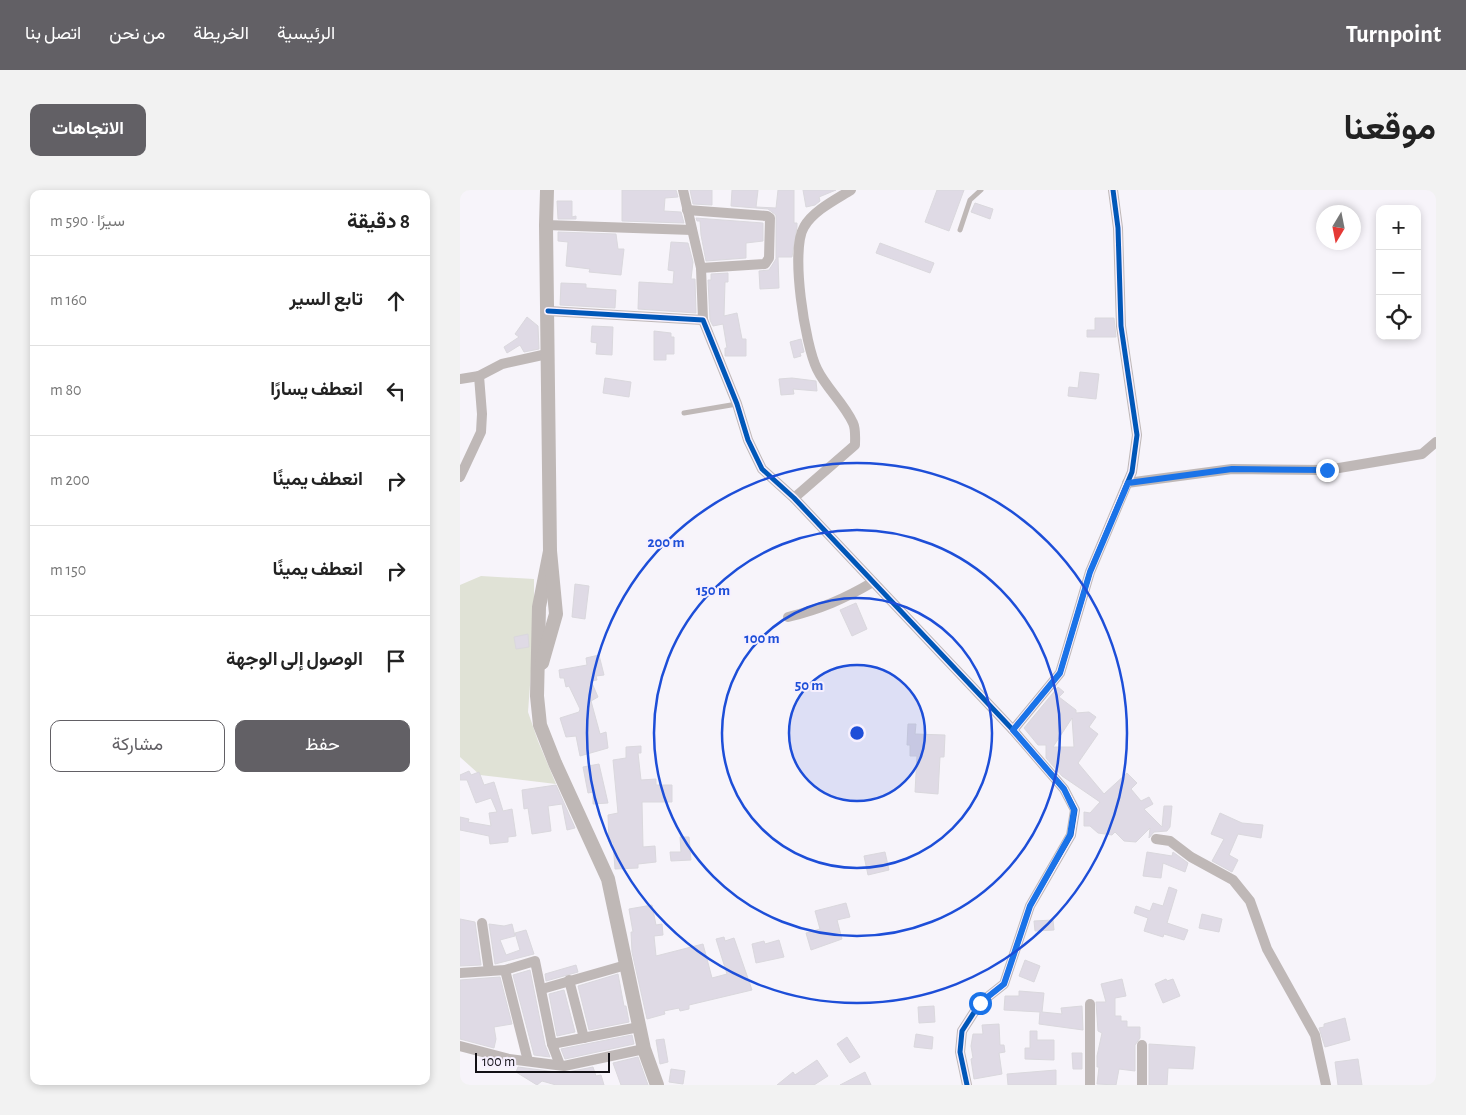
<!DOCTYPE html>
<html lang="ar">
<meta charset="utf-8">
<style>
body{margin:0;font-family:"Alegreya Sans",Vazirmatn,sans-serif;background:#f2f2f2;color:#222;direction:rtl}
.controls{position:absolute;right:15px;top:15px;display:grid;overflow:hidden;border-radius:10px;box-shadow:0 2px 8px #0003}
.controls button{width:45px;height:45px;display:grid;place-items:center;padding:0;border:0;border-bottom:1px solid #e0e0e0;background:#fff;color:#222;font:25px sans-serif}
.compass{position:absolute;left:856px;top:15px;width:45px;height:45px;border-radius:50%;background:#fff;box-shadow:0 2px 8px #0003;rotate:190deg}
.scale{position:absolute;left:15px;bottom:12px;width:135px;box-sizing:border-box;padding-left:5px;border:2px solid #121015;border-top:0;font-size:14px;line-height:18px;white-space:nowrap;color:#121015;-webkit-text-stroke:4px #f6f0fe;paint-order:stroke}
.stop{position:absolute;width:15px;height:15px;margin:-11px;border:4px solid #1a73e8;border-radius:50%;background:#fff}
.stop.end{background:#1a73e8;border-color:#fff;box-shadow:0 1px 5px #0008}
.list{margin:0;padding:0;list-style:none}
h2{display:flex;justify-content:space-between;align-items:center;height:65px;margin:0;padding:0 20px;font-size:21px}
h2 small{font-size:16px;font-weight:400;color:#767676}
.list li{display:grid;grid-template-columns:32px 1fr auto;gap:15px;align-items:center;box-sizing:border-box;height:90px;padding:0 20px;border-top:1px solid #e0e0e0}
.list b{display:block;font-size:19px;white-space:nowrap}
.list em{font-size:16px;font-style:normal;color:#767676}
.actions{display:flex;gap:10px;padding:15px 20px}
.actions a{flex:1;padding:11px 0;border:1px solid #626065;border-radius:10px;text-align:center;font-size:18px;color:#626065}
.actions .main{background:#626065;color:#fff}
.icon{flex:none;width:28px;height:28px;fill:none;stroke:currentColor;stroke-width:2;stroke-linecap:round;stroke-linejoin:round}
.map{position:relative;flex:none;width:976px;height:895px;overflow:hidden;direction:ltr;border-radius:10px}
header{display:flex;align-items:center;gap:30px;box-sizing:border-box;height:70px;padding:0 25px;background:#626065;color:#fff}
header strong{font-size:24px}
nav{display:flex;gap:28px;margin-inline-start:auto;font-size:18px}
.intro{display:flex;align-items:center;justify-content:space-between;box-sizing:border-box;height:120px;padding:0 30px}
h1{margin:0;font-size:35px}
.button{padding:12px 22px;border-radius:10px;background:#626065;color:#fff;font-size:18px;font-weight:700}
main{display:flex;gap:30px;padding:0 30px}
aside{flex:1;background:#fff;border-radius:10px;box-shadow:0 2px 8px #0003}
.map>svg:first-child{display:block}
.green{fill:#e0e2d6}
.building{fill:#dfdae5;stroke:#dad8dd;fill-rule:evenodd}
.lines{fill:none;stroke-linecap:round;stroke-linejoin:round}
.lane{stroke:#bfb8b7;stroke-width:5}
.street{stroke:#bfb8b7;stroke-width:10}
.secondary{stroke:#bfb8b6;stroke-width:14}
.cycleway-casing{stroke:#f6f0fe;stroke-width:8}
.cycleway{stroke:#0057b8;stroke-width:5}
.route{stroke:#1a73e8;stroke-width:6}
.ring{fill:none;stroke:#1d4ed8;stroke-width:2.5}
.centre{fill:#1d4ed8;stroke:#f6f0fe;stroke-width:2.5}
.ring-label{font-size:15px;text-anchor:middle;font-weight:bold;fill:#1d4ed8;stroke:#f6f0fe;stroke-width:4;stroke-linejoin:round;paint-order:stroke}
</style>
<header>
<strong>Turnpoint</strong>
<nav><a>الرئيسية</a><a>الخريطة</a><a>من نحن</a><a>اتصل بنا</a></nav>
</header>
<div class="intro"><h1>موقعنا</h1><a class="button">الاتجاهات</a></div>
<main>
<div class="map">
<svg width="976" height="895" viewBox="0 0 976 895">
<rect width="100%" height="100%" fill="#f7f4fa"/>
<!-- green -->
<path class="green" d="M21 386 74 389V441L68 522 78 551 96 594 20 585 0 567V395Z"/>
<!-- building -->
<g class="building">
<path d="M162 0H216L218 7 205 8 204 21 221 22 224 33 162 31Z"/>
<path d="M230 0H252V15L233 14Z"/>
<path d="M272 0H298L296 17 316 18 318 0H334V33H337V37L332 67H318L319 98 300 99 299 81 309 80 316 69V25L308 19 271 16Z"/>
<path d="M343 0H376L359 7 360 11 355 15 346 17Z"/>
<path d="M477 0H504L489 41 465 32Z"/>
<path d="M97 11H112V27L116 26V29H98Z"/>
<path d="M515 13 533 19 530 29 511 22Z"/>
<path d="M236 28 303 33V51L286 53V68L246 71 241 45 240 31H237Z"/>
<path d="M98 42 156 44 158 59H164L161 85 129 82 130 79 106 76 108 52 98 51Z"/>
<path d="M211 52 228 53 233 72 231 89H235L236 123 178 119 179 92 213 94 214 81 208 80Z"/>
<path d="M420 53 474 73 470 83 416 63Z"/>
<path d="M268 83V92H265L264 126 277 123 282 149H286V166H265V158H267L263 134 253 136 250 130 248 90H251V84Z"/>
<path d="M101 93 126 94V98L156 100 155 118 100 115Z"/>
<path d="M67 127 78 136 79 159 64 162 60 155 47 163 44 157 59 147 55 144Z"/>
<path d="M635 128H654L656 147H627V140H635Z"/>
<path d="M132 136 153 137 152 165 136 164 137 153 131 152Z"/>
<path d="M194 141 211 143V147H214V164H206V170H194Z"/>
<path d="M341 149 344 162 340 163 341 166 334 168 330 152Z"/>
<path d="M620 182 639 184 636 209 608 206 609 197 618 198Z"/>
<path d="M145 188 171 192 169 207 143 203Z"/>
<path d="M332 188 356 191 357 201 333 199 334 204 321 205 319 189Z"/>
<path d="M115 394 129 396 125 429 112 427Z"/>
<path d="M396 413 407 439 392 446 380 420Z"/>
<path d="M68 444 69 457 56 459 54 447Z"/>
<path d="M139 465 144 485 136 486 137 490 131 491 138 507 131 511 140 544 146 542 148 558 120 566 116 546 106 547 100 528 119 522 120 519 109 496 106 497 104 488H100L99 480 127 475 126 468Z"/>
<path d="M598 497 604 502 599 507 616 520V523L629 522 636 527 629 537 638 544 618 573 644 604 667 583 677 593 671 599 681 611 689 607 693 614 684 619 702 637 704 616H712L710 637 707 641 694 642 689 648 690 638 676 652 664 651 655 642 652 645 638 643 630 636H624V622L630 623 640 612 602 586 586 568V555H578L564 538ZM612 528 614 557H593Z"/>
<path d="M448 534H456L455 544 485 545 484 567H480L478 604 455 602 457 566H450V555H447Z"/>
<path d="M181 556V563H178L181 590 196 589V595H212V612H182L183 657 195 656 196 672 178 674V678L155 679 153 652H149L148 625 158 623 153 570 166 568V557Z"/>
<path d="M139 574 148 613 133 614V602L128 603 123 577Z"/>
<path d="M9 581 11 585 19 582 24 595 34 592 43 621 52 619 56 646 48 647V652L30 654 29 646 0 640V627L9 629 8 632 31 636 29 623 37 622 31 608 16 613 7 590H0V585Z"/>
<path d="M96 595 115 638 107 640 102 614 88 616 91 641 72 644 68 618 64 619 62 600Z"/>
<path d="M760 623 782 633 803 635 801 648 778 644 769 665 778 670 772 682 752 671 764 649 751 644Z"/>
<path d="M220 647H229L231 670 211 671 210 662H221Z"/>
<path d="M425 662 429 680 408 685 404 666Z"/>
<path d="M687 662 712 666 713 662 728 673 725 682 703 673 701 688 683 686Z"/>
<path d="M709 697 717 700 707 733 728 740 724 750 704 744 703 747 684 741 688 728 674 723 676 716 690 721 693 713 703 716Z"/>
<path d="M386 713 390 727 377 730 382 749 351 760 346 743 360 739 355 721Z"/>
<path d="M192 715 196 735 202 734 203 745 194 746 196 766 243 754 252 788 267 784 256 749 264 747 265 751 274 748 292 800 229 815V819L220 821 219 818 204 821 205 824 187 829 172 762 171 742H173L169 719Z"/>
<path d="M742 724 762 729 759 742 739 738Z"/>
<path d="M0 729 15 732 21 775 0 776Z"/>
<path d="M593 730 594 740 575 741 574 731Z"/>
<path d="M29 734 44 736 52 734 55 746 40 750 46 765 60 760 55 743 66 740 74 764 35 774Z"/>
<path d="M319 750 324 767 296 773 292 754 304 751 305 754Z"/>
<path d="M565 770 580 776 574 792 559 786Z"/>
<path d="M116 775 118 782 86 791 85 784Z"/>
<path d="M70 780 85 855 90 867 74 865 53 785Z"/>
<path d="M158 784 164 816H166L169 832 129 840 118 796Z"/>
<path d="M40 787 52 834 34 837 36 849 34 858 0 849V790Z"/>
<path d="M662 789 666 806 655 808V826H661V831H667V837H680V848L675 855V881L659 879 656 895 637 894 639 877H637V866L642 843 638 841 636 812H646L641 794Z"/>
<path d="M706 789 707 791 713 789 720 806 703 813 695 794Z"/>
<path d="M104 800 115 842 97 846 89 804Z"/>
<path d="M559 801 584 803 582 822 602 824 601 818 622 816 623 840 579 834 580 822 544 820 545 806H559Z"/>
<path d="M474 816 475 832 459 833 458 817Z"/>
<path d="M885 828 890 850 865 857 859 838 864 837V834Z"/>
<path d="M539 834 540 855H544L545 862 539 863 542 884 514 889 511 869 513 868 511 856 513 844H523L522 835Z"/>
<path d="M570 841H577V850H594V870L565 869V858H570Z"/>
<path d="M456 844 473 847 472 859 454 857Z"/>
<path d="M172 845 174 854 105 869 101 859Z"/>
<path d="M387 847 400 867 390 873 377 854Z"/>
<path d="M204 849 208 872 200 874 196 850Z"/>
<path d="M689 854 735 857 733 879 708 878 707 895H689Z"/>
<path d="M612 863H622V879H613Z"/>
<path d="M178 867 188 895H161L153 873Z"/>
<path d="M898 869 902 895H878L875 872Z"/>
<path d="M357 870 368 886 354 895H317L333 882 335 885Z"/>
<path d="M58 877 103 883 133 877 136 886 141 885 144 895H96L82 891 77 895 56 882Z"/>
<path d="M211 879 225 881 223 894 209 892Z"/>
<path d="M596 880V895H548L547 884Z"/>
<path d="M405 882 411 895H380Z"/>
</g>
<g class="lines">
<!-- lane -->
<g class="lane">
<path d="M500 40 510 10 521 0"/>
<path d="M224 223 277 214"/>
</g>
<!-- street -->
<g class="street">
<path d="M223 0 241 78 243 130"/>
<path d="M227 20 307 26 310 28 309 68 305 74 241 78"/>
<path d="M86 35 232 40"/>
<path d="M88 121 243 130 277 214 288 250 302 279 334 308 553 540 604 599 615 620 611 645 570 716 544 794 520 813 502 841 500 862 507 895"/>
<path d="M0 189 19 186"/>
<path d="M0 287 21 242 22 224 19 186 42 174 87 164"/>
<path d="M667 293 772 279 867 280 962 264 976 252"/>
<path d="M334 308 395 255C395 249 396 239 393 233 384 213 366 198 357 179 345 155 330 60 344 37 353 21 375 10 391 0"/>
<path d="M328 427C361 419 384 409 413 392"/>
<path d="M553 540 600 483 630 382 672 282 677 245 661 136 658 38 653 0"/>
<path d="M696 649 710 651 731 667 773 690 790 711 807 759 855 845 866 895"/>
<path d="M22 733 29 781"/>
<path d="M45 780 68 871"/>
<path d="M0 783 45 780 75 771 92 854 100 875"/>
<path d="M109 790 124 848"/>
<path d="M82 799 166 775"/>
<path d="M92 854 179 837"/>
<path d="M0 856 49 869 104 876 184 859"/>
<path d="M630 895V814"/>
<path d="M682 895V855"/>
</g>
<!-- secondary -->
<g class="secondary">
<path d="M90 361 79 417 77 506 80 535 95 573 148 689 184 859 197 895"/>
<path d="M82 473 96 424 90 361 86 35 87 0"/>
</g>
<defs>
<g id="cycleway">
<path d="M88 121 243 130 277 214 288 250 302 279 334 308 553 540 604 599 615 620 611 645 570 716 544 794 520 813 502 841 500 862 507 895"/>
<path d="M553 540 600 483 630 382 672 282 677 245 661 136 658 38 653 0"/>
</g>
</defs>
<!-- cycleway casing -->
<use href="#cycleway" class="cycleway-casing"/>
<!-- cycleway -->
<use href="#cycleway" class="cycleway"/>
</g>
<g class="lines">
<!-- route -->
<path class="route" d="M520 813 544 794 570 716 610 645 614 620 604 599 553 540 600 483 630 382 668 293 772 279 867 280"/>
</g>
<!-- distance rings -->
<circle cx="397" cy="543" r="68" fill="#1d4ed8" fill-opacity=".12"/>
<g class="ring">
<circle cx="397" cy="543" r="68"/>
<circle cx="397" cy="543" r="135"/>
<circle cx="397" cy="543" r="203"/>
<circle cx="397" cy="543" r="270"/>
</g>
<circle cx="397" cy="543" r="8" class="centre"/>
<g class="ring-label">
<text x="206" y="357">200 m</text>
<text x="253" y="405">150 m</text>
<text x="302" y="453">100 m</text>
<text x="349" y="500">50 m</text>
</g>
</svg>
<div class="controls">
<button>+</button>
<button>−</button>
<button><svg class="icon" aria-label="locate" viewBox="0 0 24 24"><circle cx="12" cy="12" r="6"/><path d="M12 2v4M12 18v4M2 12h4M18 12h4"/></svg></button>
</div>
<svg class="compass" viewBox="-18 -18 36 36"><path d="M0-13l5 13h-10z" fill="#e53935"/><path d="M0 13l5-13h-10z" fill="#767676"/></svg>
<div class="scale">100 m</div>
<div class="stop" style="left:520px;top:813px"></div>
<div class="stop end" style="left:867px;top:280px"></div>
</div>
<aside>
<h2>8 دقيقة<small>سيرًا · 590 m</small></h2>
<ul class="list">
<li><svg class="icon" aria-label="ahead" viewBox="0 0 24 24"><path d="M12 20V5M6 11l6-6 6 6"/></svg><div><b>تابع السير</b></div><em>160 m</em></li>
<li><svg class="icon" aria-label="left" viewBox="0 0 24 24"><path d="M17 20v-9H6M10 6l-5 5 5 5"/></svg><div><b>انعطف يسارًا</b></div><em>80 m</em></li>
<li><svg class="icon" aria-label="right" viewBox="0 0 24 24"><path d="M7 20v-9h11M14 6l5 5-5 5"/></svg><div><b>انعطف يمينًا</b></div><em>200 m</em></li>
<li><svg class="icon" aria-label="right" viewBox="0 0 24 24"><path d="M7 20v-9h11M14 6l5 5-5 5"/></svg><div><b>انعطف يمينًا</b></div><em>150 m</em></li>
<li><svg class="icon" aria-label="arrive" viewBox="0 0 24 24"><path d="M6 21V4h12l-3 4 3 4H6"/></svg><div><b>الوصول إلى الوجهة</b></div></li>
</ul>
<div class="actions"><a class="main">حفظ</a><a>مشاركة</a></div>
</aside>
</main>
